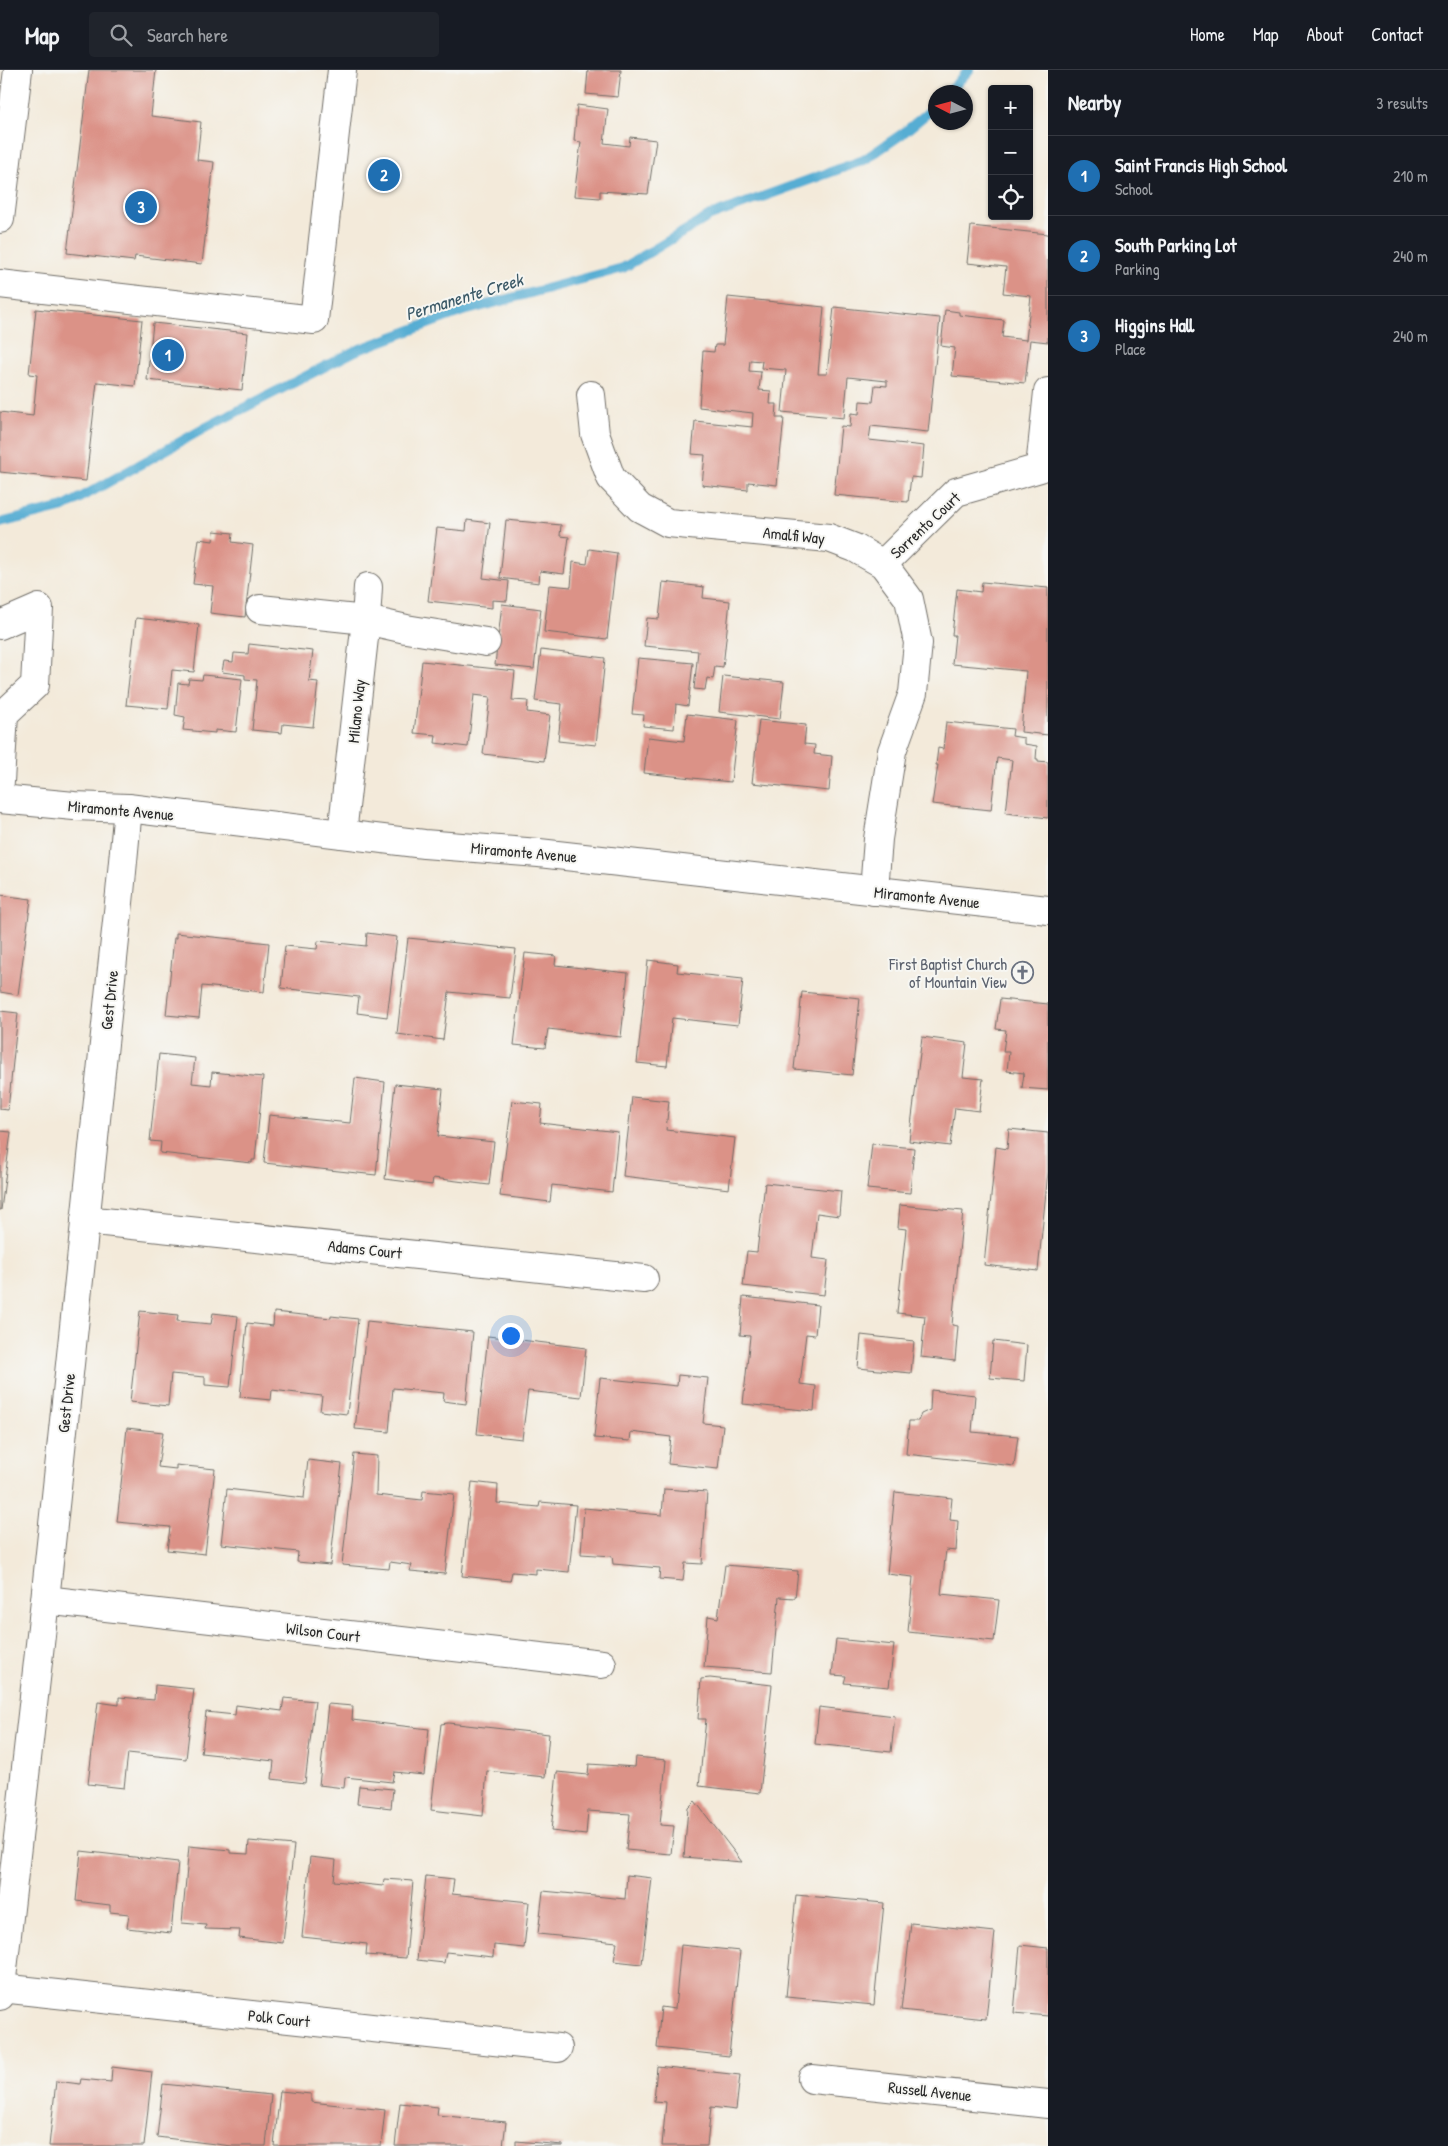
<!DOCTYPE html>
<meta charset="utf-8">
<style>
body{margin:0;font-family:"Patrick Hand",sans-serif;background:#20242c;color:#f1f3f6}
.controls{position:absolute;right:15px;top:15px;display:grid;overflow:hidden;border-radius:5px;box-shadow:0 1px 4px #0004}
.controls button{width:45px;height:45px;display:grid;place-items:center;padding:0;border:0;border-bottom:1px solid #363941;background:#171b24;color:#f1f3f6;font:25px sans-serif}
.compass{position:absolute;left:928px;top:15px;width:45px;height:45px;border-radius:50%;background:#171b24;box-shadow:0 1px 4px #0004;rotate:276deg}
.you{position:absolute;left:510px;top:1265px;width:18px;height:18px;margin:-12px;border:4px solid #fff;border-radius:50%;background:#1a73e8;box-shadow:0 0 0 8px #1a73e833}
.badge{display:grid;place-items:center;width:32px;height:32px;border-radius:50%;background:#1f6fb2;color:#fff;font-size:16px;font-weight:700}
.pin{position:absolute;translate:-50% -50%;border:2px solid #fff;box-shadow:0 1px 5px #0006}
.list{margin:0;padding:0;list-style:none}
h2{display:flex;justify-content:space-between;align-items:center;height:65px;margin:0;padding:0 20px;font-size:21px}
h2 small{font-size:16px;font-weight:400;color:#9ea1a6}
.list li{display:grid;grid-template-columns:32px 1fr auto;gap:15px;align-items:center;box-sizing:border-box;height:80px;padding:0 20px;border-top:1px solid #363941}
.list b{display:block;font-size:19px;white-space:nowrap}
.list p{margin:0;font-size:16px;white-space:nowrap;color:#9ea1a6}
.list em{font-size:16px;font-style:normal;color:#9ea1a6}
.icon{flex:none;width:28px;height:28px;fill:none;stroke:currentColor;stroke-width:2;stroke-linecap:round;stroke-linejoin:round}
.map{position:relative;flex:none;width:1048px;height:2076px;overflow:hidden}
header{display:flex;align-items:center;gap:30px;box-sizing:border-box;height:70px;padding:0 25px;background:#171b24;border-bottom:1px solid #363941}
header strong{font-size:24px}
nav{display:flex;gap:28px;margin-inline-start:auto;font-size:18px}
.search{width:350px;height:45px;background:#20242c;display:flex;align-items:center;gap:12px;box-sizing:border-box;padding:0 18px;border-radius:5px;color:#9ea1a6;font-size:19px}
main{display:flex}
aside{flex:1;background:#171b24}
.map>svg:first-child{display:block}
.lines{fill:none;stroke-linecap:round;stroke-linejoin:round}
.stream{stroke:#57add3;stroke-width:10}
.building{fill:#db9287}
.minor-casing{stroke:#716e68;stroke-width:30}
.minor{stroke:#fff;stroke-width:28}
.labels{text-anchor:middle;stroke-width:4;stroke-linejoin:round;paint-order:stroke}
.street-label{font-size:16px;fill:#2b2b2b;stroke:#f6f6f2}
.worship-label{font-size:16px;fill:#5b616d;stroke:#f6f6f2;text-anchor:end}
.water-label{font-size:18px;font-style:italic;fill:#3a5866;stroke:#f6f6f2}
</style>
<header>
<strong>Map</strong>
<div class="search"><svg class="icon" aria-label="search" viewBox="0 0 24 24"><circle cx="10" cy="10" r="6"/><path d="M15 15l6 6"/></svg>Search here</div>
<nav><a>Home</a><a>Map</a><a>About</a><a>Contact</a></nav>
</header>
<main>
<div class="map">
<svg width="1048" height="2076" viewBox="0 0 1048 2076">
<rect width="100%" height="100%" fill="#f6f6f2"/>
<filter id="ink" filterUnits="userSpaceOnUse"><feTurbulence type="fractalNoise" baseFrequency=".02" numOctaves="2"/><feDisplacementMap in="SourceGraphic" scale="10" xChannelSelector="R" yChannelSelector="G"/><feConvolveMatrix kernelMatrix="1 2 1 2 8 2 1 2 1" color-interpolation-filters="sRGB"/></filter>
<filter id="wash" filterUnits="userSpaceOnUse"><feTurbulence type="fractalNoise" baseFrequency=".0096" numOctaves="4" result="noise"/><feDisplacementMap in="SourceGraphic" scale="20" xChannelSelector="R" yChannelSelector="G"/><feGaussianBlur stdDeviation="1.12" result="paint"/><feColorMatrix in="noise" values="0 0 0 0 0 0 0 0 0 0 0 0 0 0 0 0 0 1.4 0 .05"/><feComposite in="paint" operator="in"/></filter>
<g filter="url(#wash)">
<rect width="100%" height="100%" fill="#f3eada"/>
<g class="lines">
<!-- stream -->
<g class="stream">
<path d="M949 22 969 0"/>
<path d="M0 453 64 437 205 358 355 281 460 242 623 198 710 146 864 90 902 64 936 36"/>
</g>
</g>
<g id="blocks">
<!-- building -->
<g class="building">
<path d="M89 0H156L151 46 201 52 197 90 214 92 202 194 135 186 134 191 67 183Z"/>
<path d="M588 0H621L618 27 586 24Z"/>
<path d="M577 35 608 39 604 73 629 76 630 67 656 70 648 124 600 121V128L574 126 581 72 574 71Z"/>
<path d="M971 156 1048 164V272L1030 270 1025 313 952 306 955 278 941 276 945 240 959 242V245L1004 250 1002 267 1026 270 1031 226 1003 223 1006 197 967 193Z"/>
<path d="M728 227 824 237 818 304H827L834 237 940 248 928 362 871 356 869 370 924 376 921 408 911 407 908 432 834 425 841 356 850 357 851 343 859 344 860 331 873 332 875 315 887 316V311L848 307 844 348 782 342 786 300 761 298 762 291 750 290 749 301 761 302 759 320 771 321 770 334H777L776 348H784L777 415 748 412V420L702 415 705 385 692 384 695 351 752 357 753 343 699 337 703 281 714 282 715 275H723Z"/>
<path d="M36 239 142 250 135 316 97 312 86 411 0 402V342L33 346 37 305 29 304Z"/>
<path d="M153 253 248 263 242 320 147 310Z"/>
<path d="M467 450 490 453 483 508 509 511 507 531 492 530V538L428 531 437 458 466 461Z"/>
<path d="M506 450 561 455 560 466 569 467 564 504 540 501 539 513 500 508Z"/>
<path d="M214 461 233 463 232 472 253 475 245 547 210 543 213 516 193 514 199 469 213 471Z"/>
<path d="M589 479 617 483 607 569 544 562 549 515 571 517 573 492 587 494Z"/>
<path d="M663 512 704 517 703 528 730 531 723 597 715 596 713 609 707 608 705 620 694 619 698 581 644 576 647 548 659 549Z"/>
<path d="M982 512 1048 518V665L1021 662 1026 601 952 594 955 565H952L957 519 981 522Z"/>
<path d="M502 534 541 539 534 599 495 595Z"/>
<path d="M136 548 199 555 194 602 172 600 168 639 126 635Z"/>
<path d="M249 574 313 581 309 611 318 612 313 657 283 654 282 663 252 660 257 610 245 609V605L222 602 224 591 233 592 234 583 248 584Z"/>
<path d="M541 580 605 588 596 675 558 671 562 634 535 631Z"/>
<path d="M638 588 693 593 688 636 676 634 674 659 643 656 644 645 632 644Z"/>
<path d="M422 591 515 601 512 630 528 631 527 642 550 645 544 691 483 684 490 627 474 625 468 677 435 673 436 665 414 663Z"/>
<path d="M203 605 242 609 236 662 215 660V663L183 660 185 647 175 645 178 613 188 614 189 609 202 610Z"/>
<path d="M723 606 784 612 780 649 719 642Z"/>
<path d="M687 644 738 650 731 712 644 703 648 667 684 671Z"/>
<path d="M759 650 806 655 804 674 815 675 814 684 832 686 829 721 752 713Z"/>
<path d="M946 652 1013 659 1012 666 1024 668V674L1037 676 1036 689H1038V691L1048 692V748L1006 743 1012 690 997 688 991 740 932 734 938 695H936L938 678 943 679Z"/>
<path d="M0 825 31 829 18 925 0 922Z"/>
<path d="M176 863 269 873 264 922 202 916 199 948 166 945 174 868H176Z"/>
<path d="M367 863 397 867 387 947 357 943 359 927 281 918 285 876 317 879 318 871 366 876Z"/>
<path d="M408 868 516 879 510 928 449 922 443 970 397 964Z"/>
<path d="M525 883 556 886 555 895 628 903 621 967 548 959 545 978 514 975Z"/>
<path d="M648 890 678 894 677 902 743 909 738 955 672 948 667 996 637 993Z"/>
<path d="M802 922 860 928 852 1005 794 999Z"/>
<path d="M1000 929 1048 934V1020L1022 1018 1024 1003 1007 1001 1009 982H1003L1006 960 996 959Z"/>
<path d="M0 941 18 943 8 1040 0 1039Z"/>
<path d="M922 967 967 973 963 1007 983 1009 979 1041 955 1038 950 1076 909 1071Z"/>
<path d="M159 984 195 988 192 1013 211 1015 212 1002 263 1007 255 1090H252V1093L160 1083 161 1072 150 1071Z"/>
<path d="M355 1008 385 1012 376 1105 264 1093 269 1045 350 1053Z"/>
<path d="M395 1014 443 1019 438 1066 494 1072 489 1115 433 1108 432 1115 385 1109Z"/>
<path d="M632 1027 669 1031 666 1060 735 1068 729 1119 623 1106Z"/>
<path d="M512 1031 542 1034 540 1053 618 1062 612 1122 552 1115 550 1132 500 1126Z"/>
<path d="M1009 1059 1048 1063V1102L1038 1201 984 1195 996 1077 1007 1079Z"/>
<path d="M0 1061 11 1062 1 1140H0Z"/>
<path d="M872 1074 914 1078 910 1123 867 1119Z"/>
<path d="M765 1113 841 1121 839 1146 817 1143 812 1188 828 1190 824 1225 743 1216 747 1181 757 1182Z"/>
<path d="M900 1135 963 1141 952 1255 958 1256 955 1291 921 1287 925 1246 897 1243 906 1159 898 1158Z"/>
<path d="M743 1227 818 1235 815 1265 806 1264 800 1314 816 1316 814 1341 743 1334 750 1266 740 1265Z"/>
<path d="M140 1241 178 1245 177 1251 211 1254 213 1243 238 1246 230 1317 205 1315V1307L171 1304 168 1336 130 1332Z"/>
<path d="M274 1242 331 1248V1246L358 1249 347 1344 320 1341 322 1326 272 1320 271 1330 240 1327 247 1253 273 1256Z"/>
<path d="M367 1251 473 1262 466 1334 443 1331 444 1323 393 1318 389 1362 355 1359Z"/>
<path d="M861 1265 914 1271 911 1303 858 1298Z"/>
<path d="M488 1266 586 1278 581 1327 528 1321 522 1369 477 1364Z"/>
<path d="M993 1271 1027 1275 1024 1311 990 1308Z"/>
<path d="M678 1305 708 1308 703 1353 723 1355 718 1399 668 1394 671 1367 631 1362 630 1371 594 1368 600 1308 677 1316Z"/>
<path d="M931 1320 975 1325 972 1362 1018 1366 1014 1396 906 1384 909 1351H918L921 1344 930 1340Z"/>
<path d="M127 1358 163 1362 158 1397 176 1399V1395L215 1399 205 1484 167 1480 170 1457 117 1452Z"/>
<path d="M354 1384 377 1386 376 1425 422 1430 423 1421 454 1424 445 1504 410 1501 412 1495 390 1492 389 1499 342 1495Z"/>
<path d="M308 1390 342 1394 330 1495 297 1492 298 1482 221 1474 227 1419 304 1428Z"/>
<path d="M472 1412 498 1415 497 1433 539 1437 540 1432 576 1435 569 1502 536 1499V1504L512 1502 510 1511 462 1506Z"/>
<path d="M664 1419 707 1422 702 1494 685 1493 683 1511 659 1509 660 1498 613 1494 612 1486 581 1484 584 1438 662 1445Z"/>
<path d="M895 1422 952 1428 950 1450 958 1451 956 1481 946 1480 941 1524 999 1530 994 1571 908 1562 913 1507 887 1504Z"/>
<path d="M725 1495 798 1501 795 1528 779 1527 772 1602 704 1597 708 1546 718 1548Z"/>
<path d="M836 1569 894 1575 889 1617 844 1613 846 1606 832 1605Z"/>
<path d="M710 1608 772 1615 760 1723 699 1716 706 1649H698L701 1609Z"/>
<path d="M155 1615 194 1619 186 1689 128 1683 124 1718 88 1714 98 1632 119 1635V1627L154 1630Z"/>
<path d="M284 1628 315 1631 305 1713 272 1709 274 1691 201 1683 206 1642 235 1645 236 1635 282 1641Z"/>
<path d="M328 1634 353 1636 352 1650 429 1659 424 1705 394 1702 392 1712 345 1707 344 1718 319 1715Z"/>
<path d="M819 1637 895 1646 891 1682 815 1674Z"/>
<path d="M448 1653 549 1664 545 1707 487 1701 483 1746 431 1740 441 1654Z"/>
<path d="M636 1687 666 1690 660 1755 674 1756 671 1784 626 1780 630 1744 588 1741 586 1765 551 1761 557 1702 588 1705 589 1694 635 1697Z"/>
<path d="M359 1716 393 1719 391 1738 357 1734Z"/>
<path d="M695 1731 742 1792 684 1787 688 1738Z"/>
<path d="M249 1771 294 1775 283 1873 239 1868 240 1860 205 1859 206 1855 182 1853 189 1776 230 1780V1783L248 1784Z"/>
<path d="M81 1781 178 1792 171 1863 127 1858 129 1844 110 1842V1835L76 1831Z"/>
<path d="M310 1787 336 1790 334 1811 383 1816 384 1809 413 1811 406 1888 366 1885 367 1874 302 1867Z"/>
<path d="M627 1805 652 1808 642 1894 614 1891 617 1872 538 1864 543 1821 625 1829Z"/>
<path d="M426 1806 454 1809 452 1824 529 1832 524 1878 494 1875 493 1887 446 1882 444 1893 417 1890Z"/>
<path d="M796 1825 884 1833 874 1935 786 1927Z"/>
<path d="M911 1853 995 1862 986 1949 901 1940Z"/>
<path d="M681 1875 740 1881 729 1986 657 1978 661 1937 675 1939Z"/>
<path d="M1020 1875 1048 1878V1946L1014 1943Z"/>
<path d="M657 1996 740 2005 736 2040 711 2037 707 2076H662L666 2032 654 2031Z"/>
<path d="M112 1997 152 2002 144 2076H49L56 2011 80 2014 81 2009 111 2012Z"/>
<path d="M163 2014 271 2025 266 2076H232L157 2067Z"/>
<path d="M280 2021 311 2024V2032L385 2040 381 2076H274Z"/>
<path d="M400 2033 438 2037 437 2045 506 2052 503 2076H395Z"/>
<path d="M516 2071 563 2075V2076H516Z"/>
</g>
</g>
</g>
<g filter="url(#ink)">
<use href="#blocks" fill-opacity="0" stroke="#716e68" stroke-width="1"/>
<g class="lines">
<defs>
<g id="minor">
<path d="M0 149 18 0"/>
<path d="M0 214 314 250 342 0"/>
<path d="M591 325 595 364 611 408 640 438 668 453 829 468 855 478 883 494 909 529 918 573 913 623 892 681 878 769 874 821"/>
<path d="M883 494 956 422 1040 398 1048 322"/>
<path d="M260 539 366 550 406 559 486 572"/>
<path d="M0 555 39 538 35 615 4 644 0 712"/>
<path d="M0 729 74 736 128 738 424 774 539 783 1048 840"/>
<path d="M342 764 366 550 368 517"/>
<path d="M85 1150 644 1209"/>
<path d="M45 1530 602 1594"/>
<path d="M1 1918 558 1978"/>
<path d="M0 1926 45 1530 120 823 128 738"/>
<path d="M812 2009 1048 2034"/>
</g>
</defs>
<!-- minor casing -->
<use href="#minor" class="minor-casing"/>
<!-- minor -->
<use href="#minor" class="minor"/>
</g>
</g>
<!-- icons -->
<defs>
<symbol id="church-ring" viewBox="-11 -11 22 22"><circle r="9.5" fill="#f6f6f2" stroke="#6b7280" stroke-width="1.5"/><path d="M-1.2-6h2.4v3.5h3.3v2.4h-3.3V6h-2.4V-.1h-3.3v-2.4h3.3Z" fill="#6b7280"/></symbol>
</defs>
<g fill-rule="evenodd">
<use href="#church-ring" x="1010" y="890" width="25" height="25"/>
</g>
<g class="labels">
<!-- street labels -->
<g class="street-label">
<text transform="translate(925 455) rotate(-43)" y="6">Sorrento Court</text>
<text transform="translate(794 465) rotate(6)" y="6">Amalfi Way</text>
<text transform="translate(356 641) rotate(-84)" y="6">Milano Way</text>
<text transform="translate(121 740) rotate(5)" y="6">Miramonte Avenue</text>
<text transform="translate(524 782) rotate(5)" y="6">Miramonte Avenue</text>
<text transform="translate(927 827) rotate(6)" y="6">Miramonte Avenue</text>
<text transform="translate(109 930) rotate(-84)" y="6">Gest Drive</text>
<text transform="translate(365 1179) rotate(6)" y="6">Adams Court</text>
<text transform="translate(66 1333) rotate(-84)" y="6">Gest Drive</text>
<text transform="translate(323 1562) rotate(7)" y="6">Wilson Court</text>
<text transform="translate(279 1948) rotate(6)" y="6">Polk Court</text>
<text transform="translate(930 2021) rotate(6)" y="6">Russell Avenue</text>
</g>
<!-- worship labels -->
<g class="worship-label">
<text x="1007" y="900">First Baptist Church<tspan x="1007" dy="18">of Mountain View</tspan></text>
</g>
<!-- water labels -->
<g class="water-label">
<text transform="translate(464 227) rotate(-17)" y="6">Permanente Creek</text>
</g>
</g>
</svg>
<div class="controls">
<button>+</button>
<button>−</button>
<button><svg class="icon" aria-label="locate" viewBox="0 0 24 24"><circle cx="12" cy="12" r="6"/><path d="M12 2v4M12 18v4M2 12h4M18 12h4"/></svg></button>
</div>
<svg class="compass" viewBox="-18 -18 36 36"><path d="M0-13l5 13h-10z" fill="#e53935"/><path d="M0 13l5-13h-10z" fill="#9ea1a6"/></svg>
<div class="you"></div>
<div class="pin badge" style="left:168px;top:285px">1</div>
<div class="pin badge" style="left:384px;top:105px">2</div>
<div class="pin badge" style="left:141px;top:137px">3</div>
</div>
<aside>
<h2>Nearby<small>3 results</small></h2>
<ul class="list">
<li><span class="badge">1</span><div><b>Saint Francis High School</b><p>School</p></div><em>210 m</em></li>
<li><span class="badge">2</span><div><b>South Parking Lot</b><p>Parking</p></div><em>240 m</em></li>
<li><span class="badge">3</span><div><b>Higgins Hall</b><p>Place</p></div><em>240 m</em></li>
</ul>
</aside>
</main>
